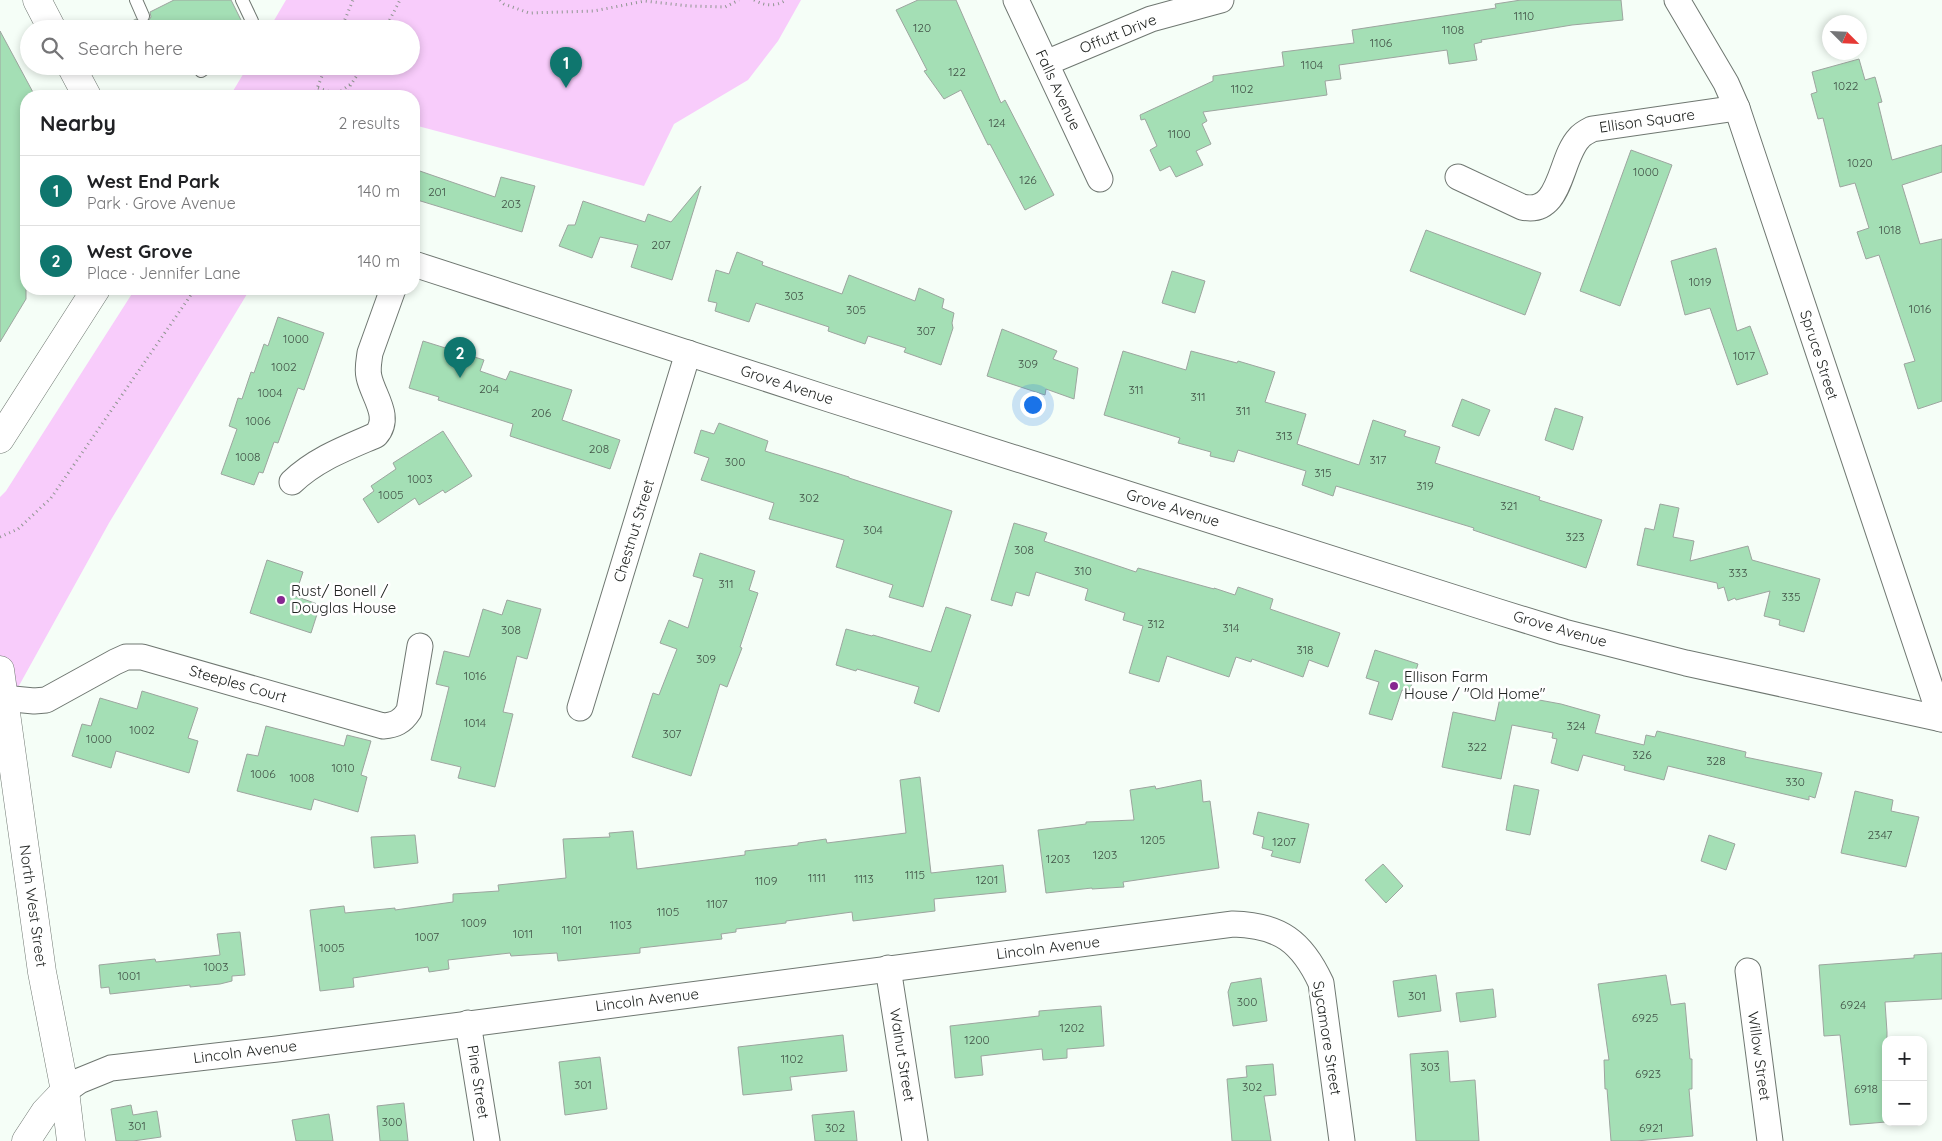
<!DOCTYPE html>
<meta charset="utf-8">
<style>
body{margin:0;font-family:Quicksand,sans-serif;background:#f6f6f6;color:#202124}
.controls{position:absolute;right:15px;bottom:15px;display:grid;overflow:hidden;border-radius:10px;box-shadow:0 2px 8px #0003}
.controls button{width:45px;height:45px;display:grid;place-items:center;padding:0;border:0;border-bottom:1px solid #e0e0e0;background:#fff;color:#202124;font:25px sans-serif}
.compass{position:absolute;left:1822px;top:15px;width:45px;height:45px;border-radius:50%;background:#fff;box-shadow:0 2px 8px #0003;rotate:114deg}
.you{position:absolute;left:1032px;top:404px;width:18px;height:18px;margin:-12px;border:4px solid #fff;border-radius:50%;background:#1a73e8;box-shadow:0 0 0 8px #1a73e833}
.badge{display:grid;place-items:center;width:32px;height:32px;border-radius:50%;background:#0f766e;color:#fff;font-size:16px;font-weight:700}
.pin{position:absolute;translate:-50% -41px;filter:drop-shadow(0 1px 2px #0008)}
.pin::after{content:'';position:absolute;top:26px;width:18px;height:15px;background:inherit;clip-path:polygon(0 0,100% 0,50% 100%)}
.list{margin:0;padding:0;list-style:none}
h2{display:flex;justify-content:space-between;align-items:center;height:65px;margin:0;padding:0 20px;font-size:21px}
h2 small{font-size:16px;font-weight:400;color:#757577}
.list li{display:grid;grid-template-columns:32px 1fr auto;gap:15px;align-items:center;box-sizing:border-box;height:70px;padding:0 20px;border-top:1px solid #e0e0e0}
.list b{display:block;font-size:19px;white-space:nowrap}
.list p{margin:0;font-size:16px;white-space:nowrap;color:#757577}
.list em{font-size:16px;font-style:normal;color:#757577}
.icon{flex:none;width:28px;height:28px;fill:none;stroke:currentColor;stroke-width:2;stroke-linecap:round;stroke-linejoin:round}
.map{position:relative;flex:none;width:1942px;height:1141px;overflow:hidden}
.search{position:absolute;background:#fff;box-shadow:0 2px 8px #0003;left:20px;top:20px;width:400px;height:55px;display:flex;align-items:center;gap:12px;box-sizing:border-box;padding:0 18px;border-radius:28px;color:#757577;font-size:19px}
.panel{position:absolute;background:#fff;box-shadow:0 2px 8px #0003;left:20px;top:90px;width:400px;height:205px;border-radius:20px}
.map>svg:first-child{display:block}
.green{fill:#f8ccfb}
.building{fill:#a4dfb5;stroke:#9da59f}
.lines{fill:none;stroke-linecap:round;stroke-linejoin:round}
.service-casing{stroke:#6f7771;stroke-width:14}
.minor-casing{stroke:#6f7771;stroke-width:27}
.tertiary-casing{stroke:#6f7771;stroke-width:29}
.secondary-casing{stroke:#6f7771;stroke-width:29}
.path{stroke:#909691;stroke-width:3;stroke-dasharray:1 4;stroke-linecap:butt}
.service{stroke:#fff;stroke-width:12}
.minor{stroke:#fff;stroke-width:25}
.tertiary{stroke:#fff;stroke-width:28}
.secondary{stroke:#fff;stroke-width:28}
.poi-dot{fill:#872791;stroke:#fff;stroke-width:2}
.labels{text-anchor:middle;stroke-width:5;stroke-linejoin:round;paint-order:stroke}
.number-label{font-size:12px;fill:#425347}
.street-label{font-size:15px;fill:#212422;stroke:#fff}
.poi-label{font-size:15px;fill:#212422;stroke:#fff;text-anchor:start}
</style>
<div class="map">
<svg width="1942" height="1141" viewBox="0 0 1942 1141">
<rect width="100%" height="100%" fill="#f5fef7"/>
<!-- green -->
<g class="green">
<path d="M286 0H801L778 41 748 80 674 124 644 186 414 125V96H230L248 66H411V29H269Z"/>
<path d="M135 289H250L109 523 0 720V497L6 491Z"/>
</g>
<!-- building -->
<g class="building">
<path d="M174 0H231L243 24V29H117L136 19 142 24 147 23 151 17 150 12Z"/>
<path d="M918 0H956L1001 103 1005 100 1054 195 1025 210 990 144 988 145 961 90 944 99 924 71 927 70 896 10Z"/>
<path d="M1521 0H1621L1623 20 1572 25 1481 40 1482 42 1474 44 1477 60 1449 64 1447 50 1339 65 1341 79 1325 81 1327 95 1203 112 1207 121 1202 124 1211 144 1196 151 1203 165 1176 177 1170 166 1160 171 1150 150 1157 146 1145 119 1141 120 1140 115 1213 81V76L1284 66 1282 52 1354 43 1352 30 1496 8 1495 4Z"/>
<path d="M0 31 35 96H26V299L0 342Z"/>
<path d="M1859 59 1865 80 1875 77 1882 102 1878 103 1892 160 1942 145V172L1902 185 1920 244 1942 239V401L1918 409 1904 364 1915 361 1879 255 1866 259 1857 232 1869 228 1855 183 1840 187 1823 118 1818 119 1811 94 1817 92 1812 72Z"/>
<path d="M1631 150 1672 165 1620 306 1580 291Z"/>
<path d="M414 169 495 197 501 177 535 186 522 232 414 199Z"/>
<path d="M701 186 672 280 631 267 638 245 600 237 592 258 559 246 568 225H575L583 201 645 222 648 214 671 222Z"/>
<path d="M1426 230 1541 273 1525 315 1410 271Z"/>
<path d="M1716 248 1737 331 1750 326 1768 374 1737 385 1710 308 1685 315 1671 261Z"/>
<path d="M737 252 763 262 762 265 842 294 849 275 915 301 919 288 944 299 942 308 954 313 952 323 953 328 941 365 904 352 906 348 868 336 865 344 828 331 829 327 756 303 749 322 715 311 717 303 708 301 716 270 729 274Z"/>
<path d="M1172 271 1205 281 1195 313 1162 303Z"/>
<path d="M278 317 324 333 304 390 298 388 278 443 274 442 263 473 259 472 254 485 221 474 237 429 229 426 238 398 242 399 251 372 254 373 264 344 268 346Z"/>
<path d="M1002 329 1057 351 1053 359 1078 368 1074 399 1046 389 1045 395 987 376Z"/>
<path d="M423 341 484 360 480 371 506 380 510 371 572 390 562 420 620 440 610 469 510 436 513 424 438 400 439 397 409 388Z"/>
<path d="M1123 351 1186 370 1191 351 1237 363 1238 361 1275 372 1265 402 1306 414 1297 444 1359 465 1373 420 1406 431 1404 436 1440 447 1435 463 1540 497 1539 500 1602 520 1586 568 1473 530 1474 528 1336 486 1333 496 1302 485 1306 471 1238 450 1234 462 1210 456 1211 452 1178 443 1180 438 1104 415Z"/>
<path d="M1462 399 1490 410 1479 436 1452 426Z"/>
<path d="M1555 408 1583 417 1573 450 1545 440Z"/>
<path d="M719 423 768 441 765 451 849 477V478L952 511 923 607 889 597 893 585 836 567 844 540 769 519 774 503 701 480 709 458 694 453 701 430 714 434Z"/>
<path d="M443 431 472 476 445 493 443 490 419 505 415 498 378 523 363 499 374 491 371 486 396 469 393 463Z"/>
<path d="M1660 504 1679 508 1673 537 1694 541 1690 561 1748 546 1752 560 1820 579 1804 632 1779 625 1780 620 1764 616 1770 591 1736 600 1735 598 1728 601 1724 587 1718 589 1717 583 1637 565 1645 528 1654 530Z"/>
<path d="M1014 523 1047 533 1044 541 1136 572 1138 568 1214 589V588L1235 595 1238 587 1273 599 1270 609 1340 633 1328 667 1309 660 1303 677 1252 659 1251 662 1236 657 1229 677 1167 656 1159 682 1129 673 1143 626 1123 620 1125 613 1085 600 1088 589 1036 572 1029 596 1016 592 1012 606 991 600Z"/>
<path d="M700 553 755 571 749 590 758 593 740 647 742 648 727 687 720 684 691 776 632 757 653 693 659 695 677 649 660 643 669 620 688 628 703 579 693 576Z"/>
<path d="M267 560 303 572 295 596 320 605 311 633 250 613Z"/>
<path d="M507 600 541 609 527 659 517 656 503 712 513 714 495 787 458 778 461 767 431 760 449 687 436 684 444 651 469 657 483 609 502 615Z"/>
<path d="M946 607 971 615 939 712 914 703 919 687 857 669 856 671 836 665 846 629 872 636 873 635 931 652Z"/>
<path d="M1375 650 1418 664 1409 693 1402 690 1392 720 1369 714 1379 682 1366 678Z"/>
<path d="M142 691 198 708 188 738 198 741 189 773 116 751 111 768 72 756 82 724 91 726 100 698 137 709Z"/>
<path d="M1501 693 1561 704 1600 715 1595 733 1644 745 1646 735 1655 737 1657 731 1746 752 1745 757 1822 773 1815 798 1809 796V800L1668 766 1664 780 1624 770 1625 766 1583 755 1578 771 1551 763 1557 739 1552 738 1553 733 1512 725 1501 779 1442 767 1453 712 1495 721Z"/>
<path d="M266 726 344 746 347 735 371 741 361 775 367 777 358 812 314 799 311 810 237 791 247 754 258 756Z"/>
<path d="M920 777 931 873 1003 865 1006 892 934 899 935 911 853 921 852 912 786 921V923L736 929V932L721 934 722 939 640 948V953L558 961 557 953 511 956 510 953 448 960 449 969 429 972 428 967 353 978 354 987 320 991 310 910 344 906 345 913 395 908V910L453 902V894L499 891 498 885 566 878 563 839 610 837 609 833 633 831 637 869 745 855V851L798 845V843L826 839 827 843 906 833 900 780Z"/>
<path d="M1201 780 1203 802 1210 801 1219 868 1123 882 1124 887 1092 889V888L1046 893 1038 830 1086 824V822L1134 820 1130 790 1155 786 1156 789Z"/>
<path d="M1514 785 1539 790 1530 835 1506 830Z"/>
<path d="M1855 791 1893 800 1891 811 1919 817 1906 867 1841 853Z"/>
<path d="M1258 812 1309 824 1300 863 1271 856 1273 851 1262 848 1264 837 1253 834Z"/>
<path d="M415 835 418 863 374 868 371 837Z"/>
<path d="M1709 835 1735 844 1726 870 1701 861Z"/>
<path d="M1383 864 1403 886 1386 903 1365 880Z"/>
<path d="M240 932 245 975 232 976V981L220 984 190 987V985L110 994 109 987 101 988 99 965 155 959 156 962 220 955 217 934Z"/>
<path d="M1942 953V999L1885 1002 1887 1032 1886 1122 1850 1125 1840 1035 1824 1036 1819 965 1914 958V955Z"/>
<path d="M1436 975 1441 1011 1398 1017 1393 981Z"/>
<path d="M1666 975 1671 1005 1685 1003 1690 1059H1692V1089H1689L1693 1136 1636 1141H1611L1607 1089H1605L1604 1060H1609L1598 984Z"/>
<path d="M1261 978 1267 1021 1233 1026 1228 992 1231 983Z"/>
<path d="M1493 989 1496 1017 1460 1022 1456 993Z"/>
<path d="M1101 1006 1104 1046 1067 1049V1058L1043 1060 1042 1049 981 1056 983 1075 955 1078 950 1026 1039 1016V1011Z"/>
<path d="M843 1035 847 1071 790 1077 792 1090 743 1095 738 1047Z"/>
<path d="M1448 1051 1450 1082 1475 1080 1479 1141H1416L1410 1054Z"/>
<path d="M600 1057 607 1109 565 1115 559 1062Z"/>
<path d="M1273 1064 1276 1095 1264 1096 1271 1141H1232L1227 1079 1247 1077 1246 1066Z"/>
<path d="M404 1103 408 1141H380L377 1106Z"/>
<path d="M131 1105 133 1115 157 1111 161 1137 133 1141H116L111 1109Z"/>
<path d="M854 1111 857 1141H815L812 1115Z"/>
<path d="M329 1114 333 1141H296L292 1120Z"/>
</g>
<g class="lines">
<defs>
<g id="service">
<path d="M136 0 143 16"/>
<path d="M242 0 252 21 251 29"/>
<path d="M201 71 208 66"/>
</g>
<g id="minor">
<path d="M1016 0 1100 179"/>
<path d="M1677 0 1726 83 1737 108 1941 719"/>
<path d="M1046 63 1151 19 1221 0"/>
<path d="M1458 177 1522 207C1562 216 1559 159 1579 138 1582 134 1588 131 1592 129L1737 108"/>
<path d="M414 264 829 399 1496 611 1564 632 1686 663 1942 719"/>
<path d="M292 482C316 459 346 448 376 435 392 417 373 396 369 377 367 369 369 361 370 353L393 289"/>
<path d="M3 698 34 701 46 700 115 662 126 657H142L383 726C395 725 402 722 409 711L420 646"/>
<path d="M580 708 688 353"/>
<path d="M888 968 915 1141"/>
<path d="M1748 971 1770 1141"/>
<path d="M468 1023 487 1141"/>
<path d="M65 1091 79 1081 111 1068 277 1049 1233 924C1280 925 1302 942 1321 983L1342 1141"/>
</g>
<path id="tertiary" d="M26 1141 45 1112 65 1091"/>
<g id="secondary">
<path d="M37 0 52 29"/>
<path d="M71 66 87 96"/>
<path d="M0 439 96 289"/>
<path d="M0 670 42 972 65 1091 71 1141"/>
</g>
</defs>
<!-- service casing -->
<use href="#service" class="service-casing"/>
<!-- minor casing -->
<use href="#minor" class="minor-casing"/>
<!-- tertiary casing -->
<use href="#tertiary" class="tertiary-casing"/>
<!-- secondary casing -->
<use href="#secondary" class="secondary-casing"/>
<!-- path -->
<g class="path">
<path d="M500 0 504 4 529 13 594 11 645 1 689 6 725 7 739 0"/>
<path d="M754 0C765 6 775 7 786 0"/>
<path d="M341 29 353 0"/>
<path d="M385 29 400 0"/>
<path d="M318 88 337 94 352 83 363 66"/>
<path d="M314 96 326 66"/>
<path d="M348 96 351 83"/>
<path d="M0 537 18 529 51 498 195 289"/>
</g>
<!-- service -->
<use href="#service" class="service"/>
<!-- minor -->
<use href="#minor" class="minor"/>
<!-- tertiary -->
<use href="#tertiary" class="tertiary"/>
<!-- secondary -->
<use href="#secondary" class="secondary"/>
</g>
<!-- markers -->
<g class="poi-dot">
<circle cx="281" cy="600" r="5"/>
<circle cx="1394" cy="686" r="5"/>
</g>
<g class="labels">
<!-- number labels -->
<g class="number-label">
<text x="1524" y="20">1110</text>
<text x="922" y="32">120</text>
<text x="1453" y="34">1108</text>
<text x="1381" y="47">1106</text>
<text x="1312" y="69">1104</text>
<text x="957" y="76">122</text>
<text x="1846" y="90">1022</text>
<text x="1242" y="93">1102</text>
<text x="997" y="127">124</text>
<text x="1179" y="138">1100</text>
<text x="1860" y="167">1020</text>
<text x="1646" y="176">1000</text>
<text x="1028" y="184">126</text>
<text x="437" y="196">201</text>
<text x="511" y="208">203</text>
<text x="1890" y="234">1018</text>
<text x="661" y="249">207</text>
<text x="1700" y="286">1019</text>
<text x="794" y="300">303</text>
<text x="1920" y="313">1016</text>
<text x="856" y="314">305</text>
<text x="926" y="335">307</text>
<text x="296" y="343">1000</text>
<text x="1744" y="360">1017</text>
<text x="1028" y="368">309</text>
<text x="284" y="371">1002</text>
<text x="489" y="393">204</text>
<text x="1136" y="394">311</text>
<text x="270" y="397">1004</text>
<text x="1198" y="401">311</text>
<text x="1243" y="415">311</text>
<text x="541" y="417">206</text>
<text x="258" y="425">1006</text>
<text x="1284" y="440">313</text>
<text x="599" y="453">208</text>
<text x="248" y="461">1008</text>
<text x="1378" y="464">317</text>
<text x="735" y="466">300</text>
<text x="1323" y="477">315</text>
<text x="420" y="483">1003</text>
<text x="1425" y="490">319</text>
<text x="391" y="499">1005</text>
<text x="809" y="502">302</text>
<text x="1509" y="510">321</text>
<text x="873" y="534">304</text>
<text x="1575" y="541">323</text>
<text x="1024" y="554">308</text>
<text x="1083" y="575">310</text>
<text x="1738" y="577">333</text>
<text x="726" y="588">311</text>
<text x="1791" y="601">335</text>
<text x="1156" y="628">312</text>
<text x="1231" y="632">314</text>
<text x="511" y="634">308</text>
<text x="1305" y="654">318</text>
<text x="706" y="663">309</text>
<text x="475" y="680">1016</text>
<text x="475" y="727">1014</text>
<text x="1576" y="730">324</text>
<text x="142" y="734">1002</text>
<text x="672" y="738">307</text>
<text x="99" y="743">1000</text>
<text x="1477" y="751">322</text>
<text x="1642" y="759">326</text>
<text x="1716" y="765">328</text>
<text x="343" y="772">1010</text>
<text x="263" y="778">1006</text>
<text x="302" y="782">1008</text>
<text x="1795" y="786">330</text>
<text x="1880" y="839">2347</text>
<text x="1153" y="844">1205</text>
<text x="1284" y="846">1207</text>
<text x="1105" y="859">1203</text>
<text x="1058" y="863">1203</text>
<text x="915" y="879">1115</text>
<text x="817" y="882">1111</text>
<text x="864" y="883">1113</text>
<text x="987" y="884">1201</text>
<text x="766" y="885">1109</text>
<text x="717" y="908">1107</text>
<text x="668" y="916">1105</text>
<text x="474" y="927">1009</text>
<text x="621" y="929">1103</text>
<text x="572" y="934">1101</text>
<text x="523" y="938">1011</text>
<text x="427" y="941">1007</text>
<text x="332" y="952">1005</text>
<text x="216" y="971">1003</text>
<text x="129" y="980">1001</text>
<text x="1417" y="1000">301</text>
<text x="1247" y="1006">300</text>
<text x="1853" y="1009">6924</text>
<text x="1645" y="1022">6925</text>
<text x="1072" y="1032">1202</text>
<text x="977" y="1044">1200</text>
<text x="792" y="1063">1102</text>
<text x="1430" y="1071">303</text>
<text x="1648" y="1078">6923</text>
<text x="583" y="1089">301</text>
<text x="1252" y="1091">302</text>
<text x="1866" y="1093">6918</text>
<text x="392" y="1126">300</text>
<text x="137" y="1130">301</text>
<text x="835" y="1132">302</text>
<text x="1651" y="1132">6921</text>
</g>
<!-- street labels -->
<g class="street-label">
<text transform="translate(1118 34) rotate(-22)" y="5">Offutt Drive</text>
<text transform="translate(1058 90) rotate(65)" y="5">Falls Avenue</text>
<text transform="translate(1647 121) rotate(-8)" y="5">Ellison Square</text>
<text transform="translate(1819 355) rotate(72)" y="5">Spruce Street</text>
<text transform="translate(787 385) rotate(18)" y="5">Grove Avenue</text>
<text transform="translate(1173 508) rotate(17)" y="5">Grove Avenue</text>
<text transform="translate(634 531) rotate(-73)" y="5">Chestnut Street</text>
<text transform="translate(1560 629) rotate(16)" y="5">Grove Avenue</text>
<text transform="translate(238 684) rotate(16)" y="5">Steeples Court</text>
<text transform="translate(33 906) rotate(82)" y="5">North West Street</text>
<text transform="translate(1048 948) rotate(-7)" y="5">Lincoln Avenue</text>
<text transform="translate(647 1000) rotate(-7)" y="5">Lincoln Avenue</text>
<text transform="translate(1327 1038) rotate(81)" y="5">Sycamore Street</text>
<text transform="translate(245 1052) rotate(-7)" y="5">Lincoln Avenue</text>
<text transform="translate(902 1055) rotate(81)" y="5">Walnut Street</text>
<text transform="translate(1759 1056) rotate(82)" y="5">Willow Street</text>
<text transform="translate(478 1082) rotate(81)" y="5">Pine Street</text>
</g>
<!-- poi labels -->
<g class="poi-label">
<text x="291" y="596">Rust/ Bonell /<tspan x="291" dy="17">Douglas House</tspan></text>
<text x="1404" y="682">Ellison Farm<tspan x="1404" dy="17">House / "Old Home"</tspan></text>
</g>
</g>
</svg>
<div class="controls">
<button>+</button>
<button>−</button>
</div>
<svg class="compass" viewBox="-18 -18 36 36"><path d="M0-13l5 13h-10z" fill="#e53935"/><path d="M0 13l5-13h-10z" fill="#757577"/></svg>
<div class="you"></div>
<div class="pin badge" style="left:566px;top:88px">1</div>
<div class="pin badge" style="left:460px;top:378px">2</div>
<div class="search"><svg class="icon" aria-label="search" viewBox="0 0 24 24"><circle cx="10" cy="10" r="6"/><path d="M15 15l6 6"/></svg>Search here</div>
<section class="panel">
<h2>Nearby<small>2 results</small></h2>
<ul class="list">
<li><span class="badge">1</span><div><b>West End Park</b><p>Park · Grove Avenue</p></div><em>140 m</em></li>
<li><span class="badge">2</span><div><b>West Grove</b><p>Place · Jennifer Lane</p></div><em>140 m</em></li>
</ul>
</section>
</div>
